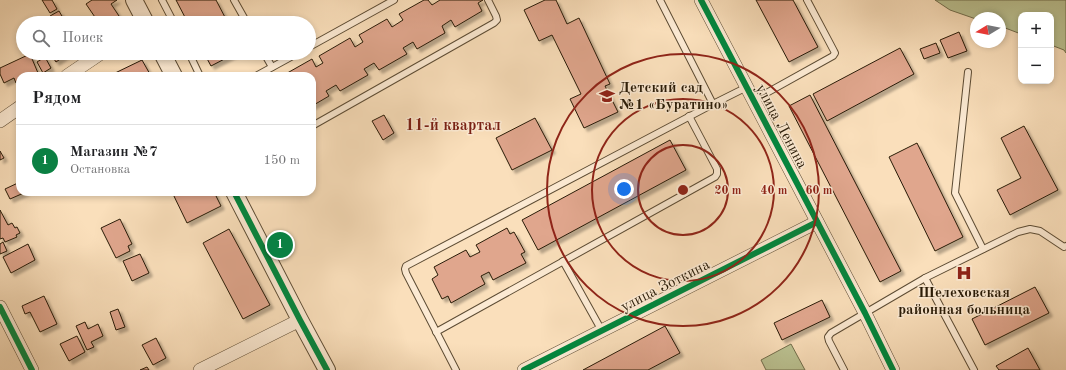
<!DOCTYPE html>
<html lang="ru">
<meta charset="utf-8">
<style>
body{margin:0;font-family:"Old Standard TT",serif;background:#f6f6f6;color:#202124}
.controls{position:absolute;right:12px;top:12px;display:grid;overflow:hidden;border-radius:8px;box-shadow:0 2px 6px #0003}
.controls button{width:36px;height:36px;display:grid;place-items:center;padding:0;border:0;border-bottom:1px solid #e0e0e0;background:#fff;color:#202124;font:20px sans-serif}
.compass{position:absolute;left:970px;top:12px;width:36px;height:36px;border-radius:50%;background:#fff;box-shadow:0 2px 6px #0003;rotate:260deg}
.you{position:absolute;left:624px;top:189px;width:14px;height:14px;margin:-10px;border:3px solid #fff;border-radius:50%;background:#1a73e8;box-shadow:0 0 0 6px #1a73e833}
.badge{display:grid;place-items:center;width:26px;height:26px;border-radius:50%;background:#0b8043;color:#fff;font-size:13px;font-weight:700}
.pin{position:absolute;translate:-50% -50%;border:2px solid #fff;box-shadow:0 1px 4px #0006}
.list{margin:0;padding:0;list-style:none}
h2{display:flex;justify-content:space-between;align-items:center;height:52px;margin:0;padding:0 16px;font-size:17px}
h2 small{font-size:13px;font-weight:400;color:#757577}
.list li{display:grid;grid-template-columns:26px 1fr auto;gap:12px;align-items:center;box-sizing:border-box;height:72px;padding:0 16px;border-top:1px solid #e0e0e0}
.list b{display:block;font-size:15px;white-space:nowrap}
.list p{margin:0;font-size:13px;white-space:nowrap;color:#757577}
.list em{font-size:13px;font-style:normal;color:#757577}
.icon{flex:none;width:22px;height:22px;fill:none;stroke:currentColor;stroke-width:2;stroke-linecap:round;stroke-linejoin:round}
.map{position:relative;flex:none;width:1066px;height:370px;overflow:hidden}
.search{position:absolute;background:#fff;box-shadow:0 2px 6px #0003;left:16px;top:16px;width:300px;height:44px;display:flex;align-items:center;gap:10px;box-sizing:border-box;padding:0 14px;border-radius:22px;color:#757577;font-size:15px}
.panel{position:absolute;background:#fff;box-shadow:0 2px 6px #0003;left:16px;top:72px;width:300px;height:124px;border-radius:12px}
.map>svg:first-child{display:block}
.green{fill:#bbc292;stroke:#726e4c}
.building{fill:#e0a68d;stroke:#291b07;filter:url(#shadow)}
.lines{fill:none;stroke-linecap:round;stroke-linejoin:round}
.service-casing{stroke:#5d4c34;stroke-width:8}
.minor-casing{stroke:#5d4c34;stroke-width:14}
.tertiary-casing{stroke:#5d4c34;stroke-width:18}
.service{stroke:#fcead3;stroke-width:6}
.minor{stroke:#fcead3;stroke-width:13}
.tertiary{stroke:#fcead3;stroke-width:16}
.cycleway-casing{stroke:#fcead3;stroke-width:8}
.cycleway{stroke:#00873e;stroke-width:6}
.ring{fill:none;stroke:#8f2418;stroke-width:2}
.labels{text-anchor:middle;stroke-width:3;stroke-linejoin:round;paint-order:stroke}
.poi-label{font-size:15px;font-weight:bold;fill:#291b07;stroke:#fcead3;text-anchor:start}
.street-label{font-size:15px;fill:#291b07;stroke:#fcead3}
.neighbourhood-label{font-size:16px;font-weight:bold;fill:#7a1f14;stroke:#fcead3}
.centre{fill:#8f2418;stroke:#fcead3;stroke-width:2}
.ring-label{font-size:12px;text-anchor:middle;font-weight:bold;fill:#8f2418;stroke:#fcead3;stroke-width:3;stroke-linejoin:round;paint-order:stroke}
</style>
<div class="map">
<svg width="1066" height="370" viewBox="0 0 1066 370">
<defs>
<filter id="shadow"><feDropShadow dx="3.5" dy="3.5" stdDeviation="1" flood-color="#0004"/></filter>
</defs>
<rect width="100%" height="100%" fill="#fadfbb"/>
<filter id="stains"><feTurbulence type="fractalNoise" baseFrequency=".005" numOctaves="4"/><feColorMatrix values="0 0 0 0 .2 0 0 0 0 .09 0 0 0 0 .02 0 0 0 .5 -.17"/></filter>
<radialGradient id="worn" r=".72"><stop offset=".6" stop-color="#630" stop-opacity="0"/><stop offset="1" stop-color="#630" stop-opacity=".3"/></radialGradient>
<!-- green -->
<g class="green">
<path d="M935 0H1066V53L1064 50 1051 45V15H1021V34L1000 26V18L976 19 950 10Z"/>
<path d="M791 344 805 370H766L761 360Z"/>
</g>
<!-- building -->
<g class="building">
<path d="M42 0H52L57 9 50 13Z"/>
<path d="M92 0H117L111 4 119 16 109 23H99L86 4Z"/>
<path d="M176 0H216L228 23H188Z"/>
<path d="M424 0H428L432 5 440 0H483L478 3 482 11 455 27 451 20 442 26 445 33 417 49 413 42 403 48 407 54 379 70 374 63 364 69 368 75 340 91 336 85 326 91 329 96 312 106V76H282L312 59 316 67 323 63 319 56 350 38 355 47 363 42 359 35 387 19 392 27 403 20 399 14Z"/>
<path d="M545 0H556L567 24 579 18 610 84 605 86 618 112 584 128 570 99 581 94 552 35 539 41 524 10Z"/>
<path d="M756 0H793L818 47 789 62Z"/>
<path d="M59 11 66 23H54L50 16Z"/>
<path d="M959 32 967 51 948 58 940 40Z"/>
<path d="M936 43 940 53 924 59 920 49Z"/>
<path d="M900 48 914 74 827 121 813 94Z"/>
<path d="M50 53H69L56 62Z"/>
<path d="M204 53H236L211 66Z"/>
<path d="M30 54 38 73 31 76H20V81L16 83 14 78 4 83 0 74V68Z"/>
<path d="M45 57 51 68 43 73 37 62Z"/>
<path d="M142 60 151 76H114L113 74Z"/>
<path d="M810 95 901 271 880 282 789 106Z"/>
<path d="M384 115 394 133 383 140 372 121Z"/>
<path d="M535 118 552 150 512 170 496 138Z"/>
<path d="M1024 126 1058 190 1010 215 997 190 1021 178 1001 138Z"/>
<path d="M670 140 686 170 538 250 522 220Z"/>
<path d="M917 143 963 237 935 251 889 157Z"/>
<path d="M0 151 4 158 0 160Z"/>
<path d="M20 182V192H26L10 199 5 189Z"/>
<path d="M172 192H214L221 206 187 223Z"/>
<path d="M0 210 8 225 12 223 15 228 17 227 20 233 16 235 17 237 5 242 3 238 0 239Z"/>
<path d="M120 219 132 244 128 246 130 251 116 258 101 228Z"/>
<path d="M507 228 510 234 514 232 525 252 521 254 526 263 493 280 489 272 481 276 485 284 451 303 448 296 442 299 432 279 438 275 434 267 466 250 470 257 480 252 476 245Z"/>
<path d="M229 229 270 305 243 319 203 243Z"/>
<path d="M3 242 7 251 0 254V244Z"/>
<path d="M28 244 35 260 11 273 3 257Z"/>
<path d="M140 254 149 273 132 281 123 261Z"/>
<path d="M1035 287 1049 313 985 345 972 319Z"/>
<path d="M44 296 57 324 40 332 30 312 25 314 22 306Z"/>
<path d="M822 300 830 317 782 340 774 323Z"/>
<path d="M118 309 125 327 116 330 110 312Z"/>
<path d="M85 322 88 329 98 324 103 336 91 342 94 347 87 350 76 326Z"/>
<path d="M665 326 680 353 648 370H583Z"/>
<path d="M77 336 85 352 69 361 60 344Z"/>
<path d="M156 338 166 358 153 365 142 345Z"/>
<path d="M1028 348 1040 370H999L996 366Z"/>
<path d="M147 367 149 370H140Z"/>
</g>
<g class="lines">
<defs>
<g id="service">
<path d="M162 0 174 23"/>
<path d="M234 0 247 23"/>
<path d="M660 0 713 104"/>
<path d="M309 47 394 0"/>
<path d="M189 53 200 76"/>
<path d="M264 53 272 67"/>
<path d="M968 72 955 193 983 249"/>
<path d="M256 76 298 53"/>
<path d="M754 100 833 56 835 53 834 51 807 0"/>
<path d="M312 126 494 23 497 20 496 16 488 0"/>
<path d="M563 261 602 331"/>
<path d="M925 278 974 370"/>
<path d="M436 332 715 177 717 174V169L689 116"/>
<path d="M456 370 406 273 405 269 406 266 713 104 747 87"/>
<path d="M844 370 829 341 828 337 831 333 925 278 1018 232 1030 229 1040 231 1064 247 1066 246"/>
</g>
<g id="minor">
<path d="M701 0 865 313 893 370"/>
<path d="M67 76 101 53"/>
<path d="M0 121 20 107"/>
<path d="M0 307 32 370"/>
<path d="M200 370 300 320"/>
<path d="M524 370 817 222"/>
</g>
<g id="tertiary">
<path d="M134 0 146 23"/>
<path d="M162 53 174 76"/>
<path d="M234 192 300 320 327 370"/>
</g>
</defs>
<!-- service casing -->
<use href="#service" class="service-casing"/>
<!-- minor casing -->
<use href="#minor" class="minor-casing"/>
<!-- tertiary casing -->
<use href="#tertiary" class="tertiary-casing"/>
<!-- service -->
<use href="#service" class="service"/>
<!-- minor -->
<use href="#minor" class="minor"/>
<!-- tertiary -->
<use href="#tertiary" class="tertiary"/>
<defs>
<g id="cycleway">
<path d="M701 0 865 313 893 370"/>
<path d="M234 192 300 320 327 370"/>
<path d="M0 307 32 370"/>
<path d="M524 370 817 222"/>
</g>
</defs>
<!-- cycleway casing -->
<use href="#cycleway" class="cycleway-casing"/>
<!-- cycleway -->
<use href="#cycleway" class="cycleway"/>
</g>
<!-- distance rings -->
<g class="ring">
<circle cx="683" cy="190" r="45"/>
<circle cx="683" cy="190" r="91"/>
<circle cx="683" cy="190" r="136"/>
</g>
<!-- icons -->
<defs>
<symbol id="school-bare" viewBox="-9 -9 18 18"><path d="M0-5L7-2L0 1L-7-2ZM-4 1L0 2.5L4 1V4Q0 6-4 4Z" fill="#8f2418" stroke="#fcead3" stroke-width="2.5" paint-order="stroke"/></symbol>
<symbol id="hospital-bare" viewBox="-9 -9 18 18"><path d="M-5-5h3v3.5h4V-5h3V5h-3V1.5h-4V5h-3Z" fill="#8f2418" stroke="#fcead3" stroke-width="2.5" paint-order="stroke"/></symbol>
</defs>
<g fill-rule="evenodd">
<use href="#school-bare" x="596" y="85" width="22" height="22"/>
<use href="#hospital-bare" x="953" y="262" width="22" height="22"/>
</g>
<g class="labels">
<!-- poi labels -->
<g class="poi-label">
<text x="619" y="92">Детский сад<tspan x="619" dy="17">№1 «Буратино»</tspan></text>
<text x="964" y="297" text-anchor="middle">Шелеховская<tspan x="964" dy="17">районная больница</tspan></text>
</g>
<!-- street labels -->
<g class="street-label">
<text transform="translate(782 126) rotate(62)" y="5">улица Ленина</text>
<text transform="translate(665 285) rotate(-27)" y="5">улица Зоткина</text>
</g>
<!-- neighbourhood labels -->
<g class="neighbourhood-label">
<text x="453" y="130">11-й квартал</text>
</g>
</g>
<circle cx="683" cy="190" r="6" class="centre"/>
<g class="ring-label">
<text x="728" y="194">20 m</text>
<text x="774" y="194">40 m</text>
<text x="819" y="194">60 m</text>
</g>
<rect width="100%" height="100%" filter="url(#stains)"/>
<rect width="100%" height="100%" fill="url(#worn)"/>
</svg>
<div class="controls">
<button>+</button>
<button>−</button>
</div>
<svg class="compass" viewBox="-18 -18 36 36"><path d="M0-13l5 13h-10z" fill="#e53935"/><path d="M0 13l5-13h-10z" fill="#757577"/></svg>
<div class="you"></div>
<div class="pin badge" style="left:280px;top:245px">1</div>
<div class="search"><svg class="icon" aria-label="search" viewBox="0 0 24 24"><circle cx="10" cy="10" r="6"/><path d="M15 15l6 6"/></svg>Поиск</div>
<section class="panel">
<h2>Рядом<small></small></h2>
<ul class="list">
<li><span class="badge">1</span><div><b>Магазин №7</b><p>Остановка</p></div><em>150 m</em></li>
</ul>
</section>
</div>
